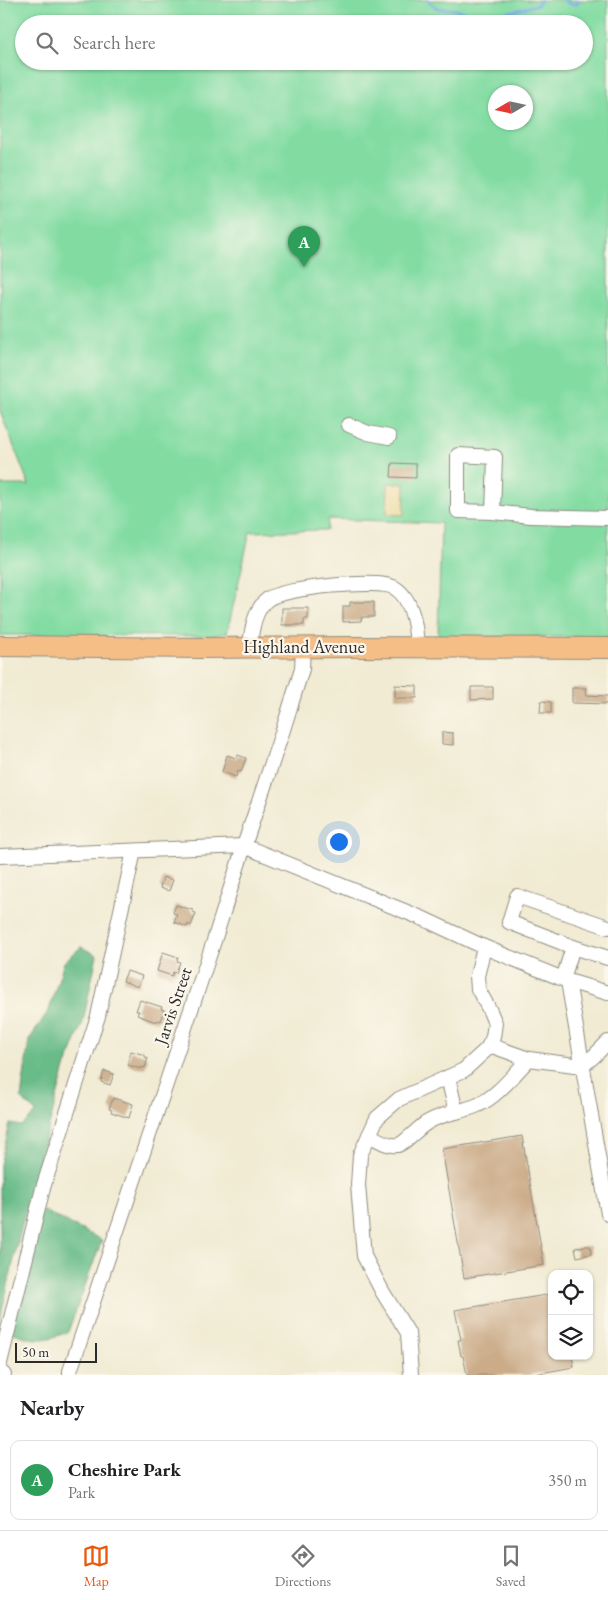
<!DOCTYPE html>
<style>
body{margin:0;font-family:"EB Garamond",serif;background:#f6f6f6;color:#202124}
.controls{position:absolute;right:15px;bottom:15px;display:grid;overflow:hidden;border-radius:10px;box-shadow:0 1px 4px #0004}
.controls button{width:45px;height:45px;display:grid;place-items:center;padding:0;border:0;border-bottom:1px solid #e0e0e0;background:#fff;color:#202124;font:25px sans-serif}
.compass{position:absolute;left:488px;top:85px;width:45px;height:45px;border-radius:50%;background:#fff;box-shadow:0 1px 4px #0004;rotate:261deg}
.scale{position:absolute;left:15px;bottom:12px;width:82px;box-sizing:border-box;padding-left:5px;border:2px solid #2b2b2b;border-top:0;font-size:14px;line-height:18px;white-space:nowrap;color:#2b2b2b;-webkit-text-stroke:4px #fbf7ec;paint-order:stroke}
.you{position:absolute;left:338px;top:841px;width:18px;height:18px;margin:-12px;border:4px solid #fff;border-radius:50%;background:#1a73e8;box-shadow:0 0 0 8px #1a73e833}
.badge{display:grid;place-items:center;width:32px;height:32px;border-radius:50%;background:#ea580c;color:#fff;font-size:16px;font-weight:700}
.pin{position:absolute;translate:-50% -41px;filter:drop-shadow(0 1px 2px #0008)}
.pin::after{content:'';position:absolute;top:26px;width:18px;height:15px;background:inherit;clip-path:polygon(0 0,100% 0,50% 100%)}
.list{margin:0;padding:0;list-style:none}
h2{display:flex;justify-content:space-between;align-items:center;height:65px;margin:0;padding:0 20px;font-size:21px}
h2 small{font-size:16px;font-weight:400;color:#757577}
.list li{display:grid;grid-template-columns:32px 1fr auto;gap:15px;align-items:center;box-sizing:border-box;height:80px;margin:0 10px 10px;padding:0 10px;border:1px solid #e0e0e0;border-radius:10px}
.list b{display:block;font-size:19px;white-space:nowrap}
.list p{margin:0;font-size:16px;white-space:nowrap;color:#757577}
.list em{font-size:16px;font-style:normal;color:#757577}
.icon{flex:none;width:28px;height:28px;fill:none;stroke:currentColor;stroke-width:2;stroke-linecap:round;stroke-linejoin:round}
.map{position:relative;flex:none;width:608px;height:1375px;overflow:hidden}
.search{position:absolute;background:#fff;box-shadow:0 1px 4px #0004;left:15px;right:15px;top:15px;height:55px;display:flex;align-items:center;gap:12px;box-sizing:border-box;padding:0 18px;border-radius:28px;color:#757577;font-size:19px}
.sheet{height:155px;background:#fff}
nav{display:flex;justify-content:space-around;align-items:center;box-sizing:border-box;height:70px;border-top:1px solid #e0e0e0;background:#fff;font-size:14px;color:#757577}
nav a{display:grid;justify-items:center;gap:2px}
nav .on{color:#ea580c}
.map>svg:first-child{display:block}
.green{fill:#82dca2;stroke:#568466;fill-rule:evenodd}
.forest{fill:#69bc88;stroke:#4a745a}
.sand{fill:#eeda9e;stroke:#8c8264}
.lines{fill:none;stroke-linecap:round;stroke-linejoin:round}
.stream{stroke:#76aae2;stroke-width:3}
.building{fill:#cbab88}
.minor-casing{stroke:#8e8b7f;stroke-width:16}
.highway-casing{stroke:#8e8b7f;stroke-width:22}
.minor{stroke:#fff;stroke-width:14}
.highway{stroke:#f6be87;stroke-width:20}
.labels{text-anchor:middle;stroke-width:4.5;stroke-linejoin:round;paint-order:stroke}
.street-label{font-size:18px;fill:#2b2b2b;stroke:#fbf7ec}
</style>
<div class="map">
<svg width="608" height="1375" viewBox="0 0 608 1375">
<rect width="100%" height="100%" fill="#fbf7ec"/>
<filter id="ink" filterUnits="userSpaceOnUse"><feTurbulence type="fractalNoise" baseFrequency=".02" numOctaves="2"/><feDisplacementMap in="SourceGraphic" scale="10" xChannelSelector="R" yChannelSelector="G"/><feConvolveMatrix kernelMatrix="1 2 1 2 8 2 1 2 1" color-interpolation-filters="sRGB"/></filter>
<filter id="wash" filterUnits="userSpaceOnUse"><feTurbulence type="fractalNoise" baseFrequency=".0096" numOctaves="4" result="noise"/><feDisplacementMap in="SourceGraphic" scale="20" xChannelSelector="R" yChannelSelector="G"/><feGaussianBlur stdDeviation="1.12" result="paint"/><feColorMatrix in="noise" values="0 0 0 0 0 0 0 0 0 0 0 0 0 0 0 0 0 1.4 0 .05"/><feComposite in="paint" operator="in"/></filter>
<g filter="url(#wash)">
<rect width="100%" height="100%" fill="#f1ebd3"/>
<!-- green -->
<path class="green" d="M0 0H608V637H438L441 523 328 519 327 530 250 532 227 633 209 636 0 635V485H29L0 411ZM24 24H584V61H24ZM496 92H526V122H496Z"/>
<!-- forest -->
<g class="forest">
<path d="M81 947 97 955 83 1022 65 1068 23 1220 0 1320V1165L10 1124 22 1126 36 1112 21 1099 29 1040 49 1010 64 962Z"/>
<path d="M42 1210 102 1240 68 1332C41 1342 36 1341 8 1331Z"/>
</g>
<!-- sand -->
<path class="sand" d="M388 483 405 484 404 515 387 514Z"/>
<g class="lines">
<!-- stream -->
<g class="stream">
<path d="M427 0C441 14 442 6 458 10 464 11 470 16 476 17 489 19 522 8 537 5L541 0"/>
<path d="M564 0 570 4H577L579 0"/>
</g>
</g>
<g id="blocks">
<!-- building -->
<g class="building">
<path d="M392 463 416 464V478L391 477Z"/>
<path d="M350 602H374V617H362L361 621 343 622V606H350Z"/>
<path d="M282 608H308V619H304V625H282Z"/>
<path d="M395 685 417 686V698H395Z"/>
<path d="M471 687H493V699L471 700Z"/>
<path d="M572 688H587L586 695 608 696V704L572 703Z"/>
<path d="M541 701 551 702V713H540Z"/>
<path d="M442 732 453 733V745L442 744Z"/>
<path d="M227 755 236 758 238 755 246 758 241 772 238 771 236 777 222 772Z"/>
<path d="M163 877 173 880 169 891 160 888Z"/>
<path d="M176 905 193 910 192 912 196 913 191 926 188 924 187 927 174 922 177 914 173 913Z"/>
<path d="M163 952 178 957 177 961 180 962 176 973 173 972 172 976 157 971Z"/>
<path d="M127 971 142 976 138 987 123 981Z"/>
<path d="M140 1000 162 1007 161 1009 164 1010 161 1021 157 1020 156 1022 137 1015 139 1011H136Z"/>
<path d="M131 1051 145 1055V1057L148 1058 145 1068 142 1067 141 1069 128 1065Z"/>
<path d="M104 1071 114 1074 110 1085 101 1082Z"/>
<path d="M113 1098 133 1104 129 1118 111 1112 112 1110 109 1109Z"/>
<path d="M522 1136 544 1265 464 1278 442 1149Z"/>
<path d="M585 1246H590L591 1254 577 1257 575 1248Z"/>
<path d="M552 1294V1356H572L574 1367 529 1375H467L463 1356H461L458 1340H461L455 1310Z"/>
</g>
</g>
</g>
<g filter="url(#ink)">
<use href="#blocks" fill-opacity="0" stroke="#8e8b7f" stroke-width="1"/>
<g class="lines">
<defs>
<g id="minor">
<path d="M349 425 368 433 389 437"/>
<path d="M493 512 495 457 458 455V511L493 512 531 516 608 518"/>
<path d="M250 648C251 632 254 609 268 599 283 588 381 578 395 588 413 599 416 628 417 647"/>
<path d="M0 856 244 846 424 919 484 947 568 981 608 1214"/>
<path d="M608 927 517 896 509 922 573 947 608 958"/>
<path d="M563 979 573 947"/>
<path d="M568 981 608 993"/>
<path d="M489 1045 529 1059 582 1066 594 1056 608 1042"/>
<path d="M448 1077 456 1112"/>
<path d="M369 1135C377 1139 388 1147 398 1145 404 1144 420 1126 428 1122 443 1113 462 1112 478 1105 499 1095 513 1075 529 1059"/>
<path d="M0 1363 43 1188 98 1016 134 851"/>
<path d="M0 1371 4 1375"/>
<path d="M70 1375V1371L214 941 244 846 282 733 302 669 303 647"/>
<path d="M411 1375 408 1333 382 1291 364 1256 358 1185 360 1155 377 1118 399 1099 464 1070 488 1048 493 1037 495 1023 489 1009 478 989 477 976 484 947"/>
</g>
<path id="highway" d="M0 646 202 648 354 647 608 648"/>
</defs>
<!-- minor casing -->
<use href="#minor" class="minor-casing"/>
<!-- highway casing -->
<use href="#highway" class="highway-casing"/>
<!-- minor -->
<use href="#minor" class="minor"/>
<!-- highway -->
<use href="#highway" class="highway"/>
</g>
</g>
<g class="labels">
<!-- street labels -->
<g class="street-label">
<text x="304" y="653">Highland Avenue</text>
<text transform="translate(173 1006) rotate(-71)" y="6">Jarvis Street</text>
</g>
</g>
</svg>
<div class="controls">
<button><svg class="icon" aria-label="locate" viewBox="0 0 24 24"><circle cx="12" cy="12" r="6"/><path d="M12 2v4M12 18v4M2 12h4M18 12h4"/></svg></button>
<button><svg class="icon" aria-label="layers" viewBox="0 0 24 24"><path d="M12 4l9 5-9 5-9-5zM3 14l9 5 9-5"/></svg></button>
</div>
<svg class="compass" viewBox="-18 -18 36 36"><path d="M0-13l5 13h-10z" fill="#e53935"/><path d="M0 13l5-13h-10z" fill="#757577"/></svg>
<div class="scale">50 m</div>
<div class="you"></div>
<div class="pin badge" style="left:304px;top:267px;background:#2e9e5b">A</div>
<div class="search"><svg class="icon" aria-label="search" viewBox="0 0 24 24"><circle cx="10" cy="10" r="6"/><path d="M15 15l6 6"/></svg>Search here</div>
</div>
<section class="sheet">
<h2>Nearby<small></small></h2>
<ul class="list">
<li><span class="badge" style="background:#2e9e5b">A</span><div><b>Cheshire Park</b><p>Park</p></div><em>350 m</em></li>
</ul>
</section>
<nav>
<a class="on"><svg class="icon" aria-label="map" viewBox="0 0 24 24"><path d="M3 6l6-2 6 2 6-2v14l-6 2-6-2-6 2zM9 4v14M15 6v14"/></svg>Map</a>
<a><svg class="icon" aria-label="directions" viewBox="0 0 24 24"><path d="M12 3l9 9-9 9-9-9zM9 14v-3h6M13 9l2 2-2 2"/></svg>Directions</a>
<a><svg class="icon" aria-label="saved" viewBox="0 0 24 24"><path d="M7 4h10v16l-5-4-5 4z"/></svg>Saved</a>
</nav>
